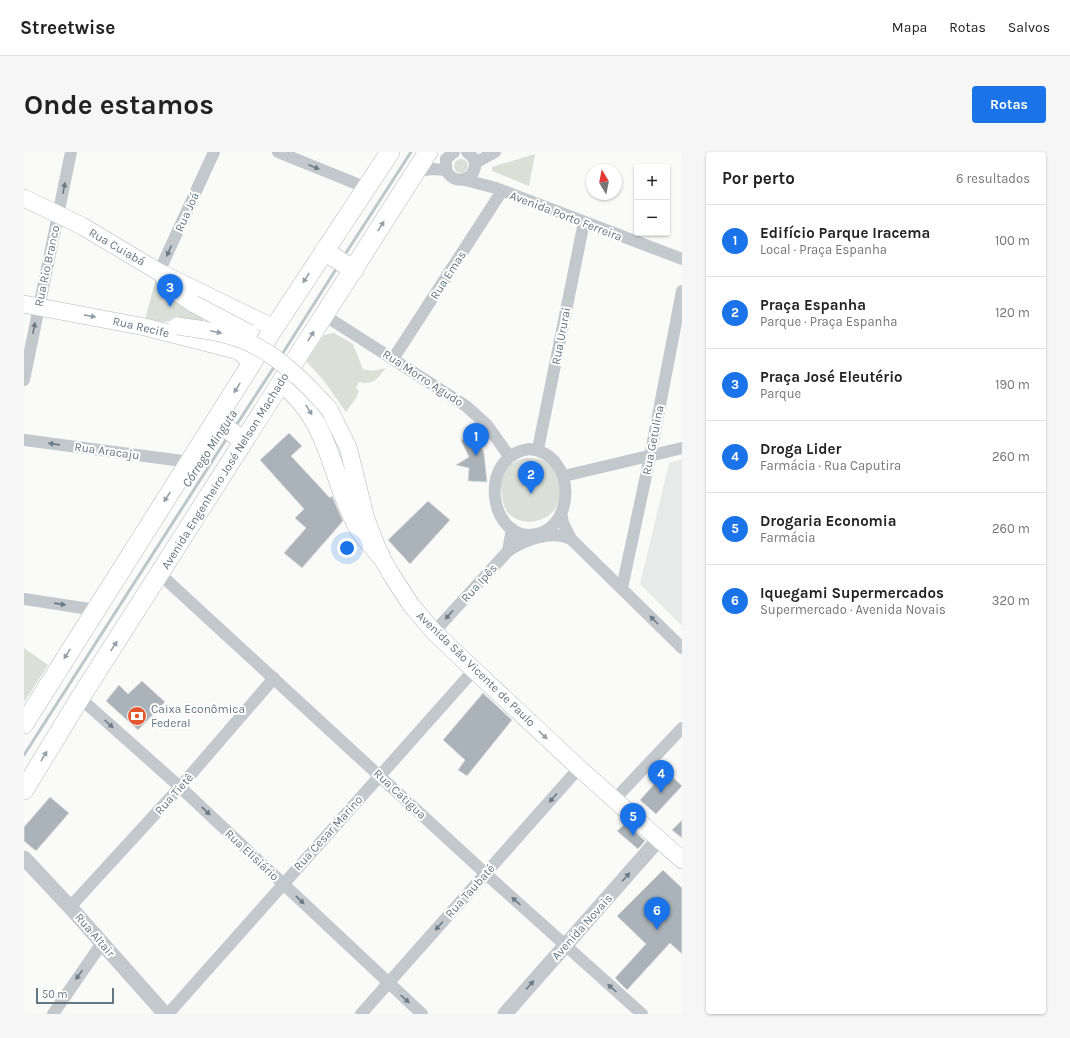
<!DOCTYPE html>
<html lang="pt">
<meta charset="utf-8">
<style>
body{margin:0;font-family:Karla,sans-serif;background:#f6f6f6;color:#222}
.controls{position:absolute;right:12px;top:12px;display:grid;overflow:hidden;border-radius:4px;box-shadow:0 1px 3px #0004}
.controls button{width:36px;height:36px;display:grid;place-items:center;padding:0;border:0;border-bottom:1px solid #e0e0e0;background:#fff;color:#222;font:20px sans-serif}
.compass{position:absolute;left:562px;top:12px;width:36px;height:36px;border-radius:50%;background:#fff;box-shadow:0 1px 3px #0004;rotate:350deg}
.scale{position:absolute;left:12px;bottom:10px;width:78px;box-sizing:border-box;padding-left:4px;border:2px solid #657683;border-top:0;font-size:11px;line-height:14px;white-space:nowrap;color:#657683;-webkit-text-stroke:3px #fff;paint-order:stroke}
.you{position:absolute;left:323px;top:396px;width:14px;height:14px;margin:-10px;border:3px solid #fff;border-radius:50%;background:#1a73e8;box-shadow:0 0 0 6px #1a73e833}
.badge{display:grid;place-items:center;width:26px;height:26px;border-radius:50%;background:#1a73e8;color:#fff;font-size:13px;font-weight:700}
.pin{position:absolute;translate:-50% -33px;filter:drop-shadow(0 1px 2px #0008)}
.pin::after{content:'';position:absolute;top:21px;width:14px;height:12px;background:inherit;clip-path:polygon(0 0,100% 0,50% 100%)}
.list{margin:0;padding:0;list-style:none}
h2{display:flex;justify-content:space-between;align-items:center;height:52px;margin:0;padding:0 16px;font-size:17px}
h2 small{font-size:13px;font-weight:400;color:#767676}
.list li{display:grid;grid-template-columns:26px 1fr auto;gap:12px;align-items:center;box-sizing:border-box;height:72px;padding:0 16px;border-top:1px solid #e0e0e0}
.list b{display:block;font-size:15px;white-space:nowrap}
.list p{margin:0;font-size:13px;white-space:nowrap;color:#767676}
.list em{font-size:13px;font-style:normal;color:#767676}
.map{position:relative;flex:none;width:658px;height:862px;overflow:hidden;border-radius:4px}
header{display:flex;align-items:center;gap:24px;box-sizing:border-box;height:56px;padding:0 20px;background:#fff;border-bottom:1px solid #e0e0e0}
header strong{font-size:19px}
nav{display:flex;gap:22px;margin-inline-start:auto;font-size:14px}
.intro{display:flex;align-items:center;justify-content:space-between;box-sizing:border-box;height:96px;padding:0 24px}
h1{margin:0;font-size:28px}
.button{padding:10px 18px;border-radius:4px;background:#1a73e8;color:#fff;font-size:14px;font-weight:700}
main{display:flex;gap:24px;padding:0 24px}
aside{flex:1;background:#fff;border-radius:4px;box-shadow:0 1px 3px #0004}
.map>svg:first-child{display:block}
.built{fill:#e8e9e9}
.green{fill:#dadfd7}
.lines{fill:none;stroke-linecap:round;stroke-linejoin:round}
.stream{stroke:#bbc7cb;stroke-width:3}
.building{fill:#aab3b9;stroke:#dcdcda}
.secondary-casing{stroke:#b3babf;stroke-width:18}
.primary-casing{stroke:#b5babe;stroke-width:20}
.minor{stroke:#c3c8cc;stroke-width:12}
.tertiary{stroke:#c3c8cc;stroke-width:15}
.secondary{stroke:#fff;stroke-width:17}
.primary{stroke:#fff;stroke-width:19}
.secondary-bridge-casing{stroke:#b3babf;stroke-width:18;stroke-linecap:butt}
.secondary-bridge{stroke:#fff;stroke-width:17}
.oneway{fill:#6a7a87}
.oneway2{fill:#939fa8}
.labels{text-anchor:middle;stroke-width:4;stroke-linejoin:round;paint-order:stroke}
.street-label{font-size:12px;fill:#657683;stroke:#fff}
.poi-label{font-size:12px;fill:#657683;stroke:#fff;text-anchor:start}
.water-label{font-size:13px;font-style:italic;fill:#60757c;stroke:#fff}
</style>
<header>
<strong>Streetwise</strong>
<nav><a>Mapa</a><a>Rotas</a><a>Salvos</a></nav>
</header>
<div class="intro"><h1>Onde estamos</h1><a class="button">Rotas</a></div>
<main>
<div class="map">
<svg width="658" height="862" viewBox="0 0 658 862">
<rect width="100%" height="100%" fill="#fafaf8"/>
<!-- built -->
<path class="built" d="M658 307V474L616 432 645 311Z"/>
<!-- green -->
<g class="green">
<path d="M511 2 505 34 468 19V15Z"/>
<circle cx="437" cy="14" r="7"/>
<path d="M132 127 181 163 178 170 150 169 120 171Z"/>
<path d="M310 181 329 192 339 217 348 219 362 216C354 226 349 234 335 230L332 236 335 239 332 246 322 260 300 229 282 209 300 183Z"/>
<path d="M502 306C524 306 529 312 535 333 537 341 537 346 533 354 525 370 500 375 486 363 480 358 479 350 478 343 474 322 481 311 502 306Z"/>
<path d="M0 496 24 513 0 550Z"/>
</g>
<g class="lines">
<!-- stream -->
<g class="stream">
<path d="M320 104 387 0"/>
<path d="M257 204 314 114"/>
<path d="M211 275 252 212"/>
<path d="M0 603 203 286"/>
</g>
</g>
<!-- building -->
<g class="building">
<path d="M265 281 278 294 267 304 306 346 308 344 319 369 278 416 260 401 282 376 271 366 280 357 236 308Z"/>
<path d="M453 282 460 301 463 330 444 329 445 316 432 313 445 305 437 288Z"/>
<path d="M404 349 426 368 386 412 364 388Z"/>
<path d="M118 529 141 550 114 578 82 549 95 533 104 542Z"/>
<path d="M459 541 488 568 443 624 434 618 441 608 419 588Z"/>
<path d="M642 619 658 634 632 662 616 648Z"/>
<path d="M26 645 45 661 12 699 0 689V675Z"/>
<path d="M658 668V686L648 678Z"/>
<path d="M602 671 621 689 614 697 593 679Z"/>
<path d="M639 718 658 736V802L646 791 603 838 591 826 622 792 593 764Z"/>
</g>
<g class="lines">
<defs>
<g id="secondary">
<path d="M0 46 58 74 135 120 250 176"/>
<path d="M140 126 150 138 170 152"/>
<path d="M0 152 121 175 211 198 216 200 228 211"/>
<path d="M305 257 324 295 342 367 356 403 367 422 387 453 410 480 450 518 555 616 658 708"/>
</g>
<g id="primary">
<path d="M300 99 330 118"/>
<path d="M257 231C308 269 306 326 335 377 341 386 349 394 356 403"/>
<path d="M192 269 220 289"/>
<path d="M0 572 250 176 366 0"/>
<path d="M0 638 56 546 404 0"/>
</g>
</defs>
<!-- secondary casing -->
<use href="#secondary" class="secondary-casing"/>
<!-- primary casing -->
<use href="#primary" class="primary-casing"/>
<!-- minor -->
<g class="minor">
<path d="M254 0 343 36"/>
<path d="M430 0 422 7V18C428 29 437 30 447 24 453 15 453 7 443 0"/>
<path d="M451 11 471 0"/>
<path d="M391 19 409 17 422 18"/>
<path d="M441 28 472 36 658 107"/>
<path d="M135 120 190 0"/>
<path d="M300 163 442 254 463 273 485 304"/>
<path d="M369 207 478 39"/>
<path d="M0 228 47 0"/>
<path d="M0 288 166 310"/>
<path d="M505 297C554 301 553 382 505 383 466 384 453 305 505 297Z"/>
<path d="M514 297 560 70"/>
<path d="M540 324 658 296"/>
<path d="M537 361 539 371 547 387 658 496"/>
<path d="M484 399C502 387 527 378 547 387"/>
<path d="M136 422 462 722 618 862"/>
<path d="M598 436 626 305 658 139"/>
<path d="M0 447 72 458"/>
<path d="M410 480 484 399 488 377"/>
<path d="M56 546 156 635 398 862"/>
<path d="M590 648 658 576"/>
<path d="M46 755 156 635 250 526"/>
<path d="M29 862 78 791"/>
<path d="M144 862 450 518"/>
<path d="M337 862 555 616"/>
</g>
<!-- tertiary -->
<g class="tertiary">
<path d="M0 706 46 755 141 862"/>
<path d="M481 862 635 687"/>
</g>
<!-- secondary -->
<use href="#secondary" class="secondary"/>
<!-- primary -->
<use href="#primary" class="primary"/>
<defs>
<g id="secondary-bridge">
<path d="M170 152 225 181"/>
<path d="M153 174C176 177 198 180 219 188 253 202 281 230 305 257"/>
</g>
</defs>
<!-- secondary-bridge casing -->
<use href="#secondary-bridge" class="secondary-bridge-casing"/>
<!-- secondary-bridge -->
<use href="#secondary-bridge" class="secondary-bridge"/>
</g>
<!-- one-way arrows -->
<defs><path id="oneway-solid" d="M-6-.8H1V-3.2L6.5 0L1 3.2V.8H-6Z"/></defs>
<g class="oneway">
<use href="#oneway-solid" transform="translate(290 15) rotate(22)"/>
<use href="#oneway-solid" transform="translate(40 36) rotate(-79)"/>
<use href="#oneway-solid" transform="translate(145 99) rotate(114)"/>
<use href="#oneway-solid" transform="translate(10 176) rotate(-79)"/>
<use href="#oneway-solid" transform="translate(30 292) rotate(-172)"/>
<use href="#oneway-solid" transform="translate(36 452) rotate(8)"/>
<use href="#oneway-solid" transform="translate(425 463) rotate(132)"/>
<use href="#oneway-solid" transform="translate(630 468) rotate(-135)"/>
<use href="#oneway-solid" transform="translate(85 572) rotate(42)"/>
<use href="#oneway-solid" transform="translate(529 646) rotate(131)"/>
<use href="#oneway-solid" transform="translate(182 659) rotate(43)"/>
<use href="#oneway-solid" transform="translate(602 725) rotate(-48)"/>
<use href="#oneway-solid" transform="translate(276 748) rotate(43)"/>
<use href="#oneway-solid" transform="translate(492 749) rotate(-138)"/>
<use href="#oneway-solid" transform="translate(415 774) rotate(132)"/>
<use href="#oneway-solid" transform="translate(55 823) rotate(125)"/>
<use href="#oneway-solid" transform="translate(506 833) rotate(-49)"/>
<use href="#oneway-solid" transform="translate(588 836) rotate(-138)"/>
<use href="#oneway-solid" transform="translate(381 847) rotate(42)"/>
</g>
<g class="oneway2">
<use href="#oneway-solid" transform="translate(357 74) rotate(-58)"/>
<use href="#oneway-solid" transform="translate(282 126) rotate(123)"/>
<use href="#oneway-solid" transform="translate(66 164) rotate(11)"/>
<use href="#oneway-solid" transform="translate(192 180) rotate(12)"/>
<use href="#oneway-solid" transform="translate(287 184) rotate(-58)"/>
<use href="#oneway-solid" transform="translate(213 236) rotate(122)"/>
<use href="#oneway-solid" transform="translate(285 258) rotate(58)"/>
<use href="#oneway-solid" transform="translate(143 345) rotate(123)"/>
<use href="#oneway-solid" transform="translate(90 494) rotate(-57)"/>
<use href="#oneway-solid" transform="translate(43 502) rotate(122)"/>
<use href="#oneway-solid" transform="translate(519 583) rotate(43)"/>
<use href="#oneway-solid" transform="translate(20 604) rotate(-59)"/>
</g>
<!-- icons -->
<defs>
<symbol id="bank-disc" viewBox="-11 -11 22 22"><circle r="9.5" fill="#e4572e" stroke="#fff"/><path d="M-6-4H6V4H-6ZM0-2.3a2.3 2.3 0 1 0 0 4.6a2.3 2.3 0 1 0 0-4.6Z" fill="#fff"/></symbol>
</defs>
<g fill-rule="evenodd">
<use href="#bank-disc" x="102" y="553" width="22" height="22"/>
</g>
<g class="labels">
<!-- street labels -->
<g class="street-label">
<text transform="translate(163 60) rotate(-66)" y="4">Rua Joá</text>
<text transform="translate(542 64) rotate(21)" y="4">Avenida Porto Ferreira</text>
<text transform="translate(93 95) rotate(30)" y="4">Rua Cuiabá</text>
<text transform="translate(23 114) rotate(-78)" y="4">Rua Rio Branco</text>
<text transform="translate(424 123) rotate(-57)" y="4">Rua Emas</text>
<text transform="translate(117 175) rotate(13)" y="4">Rua Recife</text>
<text transform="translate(537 184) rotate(-79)" y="4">Rua Ururai</text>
<text transform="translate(399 226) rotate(33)" y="4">Rua Morro Agudo</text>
<text transform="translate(629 288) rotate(-79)" y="4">Rua Getulina</text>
<text transform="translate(83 299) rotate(8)" y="4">Rua Aracaju</text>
<text transform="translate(201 319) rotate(-58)" y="4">Avenida Engenheiro José Nelson Machado</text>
<text transform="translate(455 431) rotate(-48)" y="4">Rua Ipês</text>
<text transform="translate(452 517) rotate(44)" y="4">Avenida São Vicente de Paulo</text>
<text transform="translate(150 642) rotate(-48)" y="4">Rua Tietê</text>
<text transform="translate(376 642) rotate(43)" y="4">Rua Catigua</text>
<text transform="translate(304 681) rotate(-48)" y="4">Rua Cesar Marino</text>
<text transform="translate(228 703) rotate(43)" y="4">Rua Elisiário</text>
<text transform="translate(446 739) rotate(-48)" y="4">Rua Taubaté</text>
<text transform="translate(558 775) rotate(-48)" y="4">Avenida Novais</text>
<text transform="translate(71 783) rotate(49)" y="4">Rua Altair</text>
</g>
<!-- poi labels -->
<g class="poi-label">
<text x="127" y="561">Caixa Econômica<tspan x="127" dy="14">Federal</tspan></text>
</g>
<!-- water labels -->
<g class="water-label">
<text transform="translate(185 296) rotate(-57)" y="5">Córrego Minguta</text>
</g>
</g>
</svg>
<div class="controls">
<button>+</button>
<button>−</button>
</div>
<svg class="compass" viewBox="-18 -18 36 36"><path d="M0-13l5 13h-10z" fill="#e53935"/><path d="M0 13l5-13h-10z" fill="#767676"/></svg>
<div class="scale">50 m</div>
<div class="you"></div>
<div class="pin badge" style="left:452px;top:304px">1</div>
<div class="pin badge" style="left:507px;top:342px">2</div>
<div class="pin badge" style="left:146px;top:155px">3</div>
<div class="pin badge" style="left:637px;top:641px">4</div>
<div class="pin badge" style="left:609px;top:684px">5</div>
<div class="pin badge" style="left:633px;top:778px">6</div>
</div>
<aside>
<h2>Por perto<small>6 resultados</small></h2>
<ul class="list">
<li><span class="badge">1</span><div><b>Edifício Parque Iracema</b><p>Local · Praça Espanha</p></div><em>100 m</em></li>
<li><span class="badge">2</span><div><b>Praça Espanha</b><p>Parque · Praça Espanha</p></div><em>120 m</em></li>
<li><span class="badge">3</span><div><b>Praça José Eleutério</b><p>Parque</p></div><em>190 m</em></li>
<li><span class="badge">4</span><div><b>Droga Lider</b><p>Farmácia · Rua Caputira</p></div><em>260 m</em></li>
<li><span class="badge">5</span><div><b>Drogaria Economia</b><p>Farmácia</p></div><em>260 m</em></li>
<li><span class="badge">6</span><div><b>Iquegami Supermercados</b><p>Supermercado · Avenida Novais</p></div><em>320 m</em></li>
</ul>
</aside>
</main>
